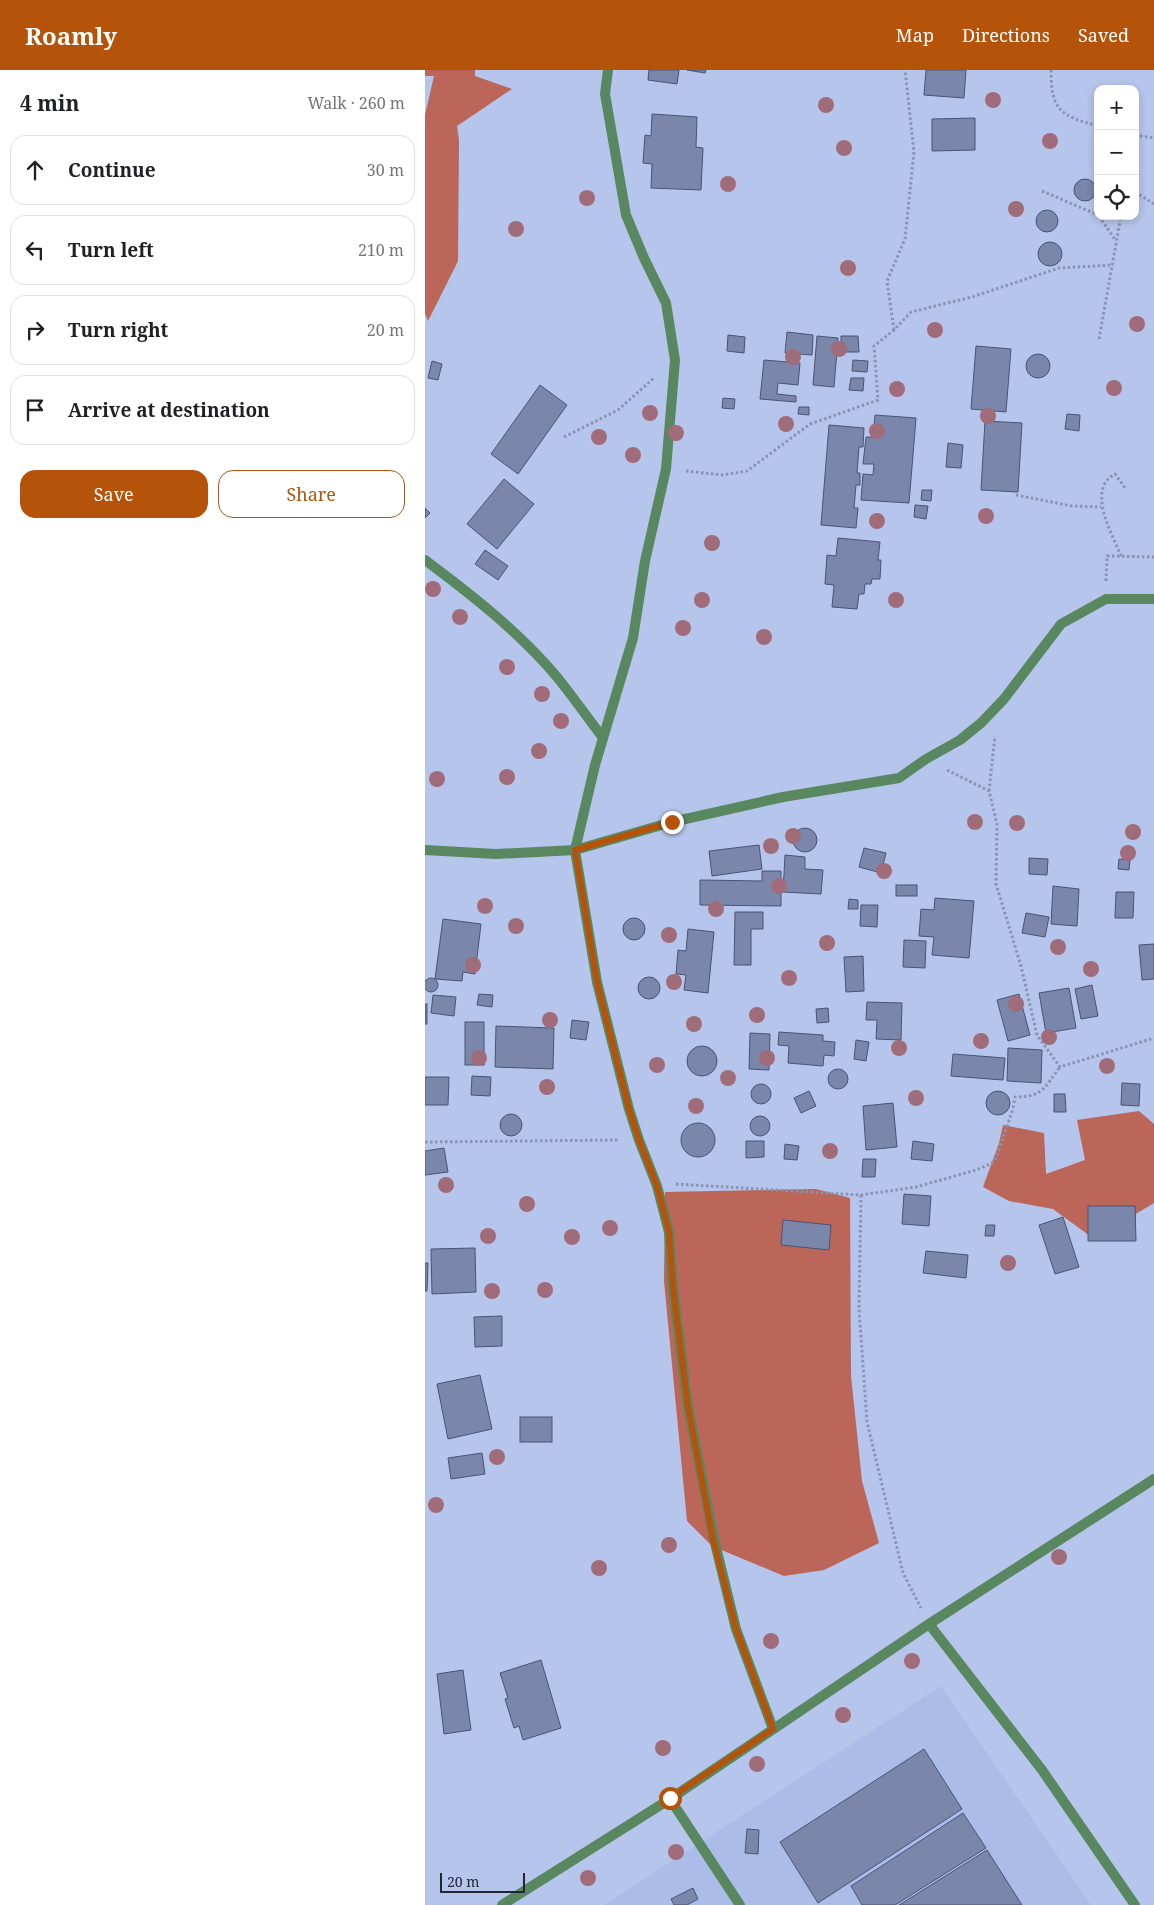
<!DOCTYPE html>
<meta charset="utf-8">
<style>
body{margin:0;font-family:"Noto Serif",serif;background:#f6f6f6;color:#202124}
.controls{position:absolute;right:15px;top:15px;display:grid;overflow:hidden;border-radius:10px;box-shadow:0 2px 8px #0003}
.controls button{width:45px;height:45px;display:grid;place-items:center;padding:0;border:0;border-bottom:1px solid #e0e0e0;background:#fff;color:#202124;font:25px sans-serif}
.scale{position:absolute;left:15px;bottom:12px;width:85px;box-sizing:border-box;padding-left:5px;border:2px solid #212635;border-top:0;font-size:14px;line-height:18px;white-space:nowrap;color:#212635;-webkit-text-stroke:4px #b6c5eb;paint-order:stroke}
.stop{position:absolute;width:15px;height:15px;margin:-11px;border:4px solid #b45309;border-radius:50%;background:#fff}
.stop.end{background:#b45309;border-color:#fff;box-shadow:0 1px 5px #0008}
.list{margin:0;padding:0;list-style:none}
h2{display:flex;justify-content:space-between;align-items:center;height:65px;margin:0;padding:0 20px;font-size:21px}
h2 small{font-size:16px;font-weight:400;color:#757577}
.list li{display:grid;grid-template-columns:32px 1fr auto;gap:15px;align-items:center;box-sizing:border-box;height:70px;margin:0 10px 10px;padding:0 10px;border:1px solid #e0e0e0;border-radius:15px}
.list b{display:block;font-size:19px;white-space:nowrap}
.list em{font-size:16px;font-style:normal;color:#757577}
.actions{display:flex;gap:10px;padding:15px 20px}
.actions a{flex:1;padding:11px 0;border:1px solid #b45309;border-radius:15px;text-align:center;font-size:18px;color:#b45309}
.actions .main{background:#b45309;color:#fff}
.icon{flex:none;width:28px;height:28px;fill:none;stroke:currentColor;stroke-width:2;stroke-linecap:round;stroke-linejoin:round}
.map{position:relative;flex:none;width:729px;height:1835px;overflow:hidden}
header{display:flex;align-items:center;gap:30px;box-sizing:border-box;height:70px;padding:0 25px;background:#b45309;color:#fff}
header strong{font-size:24px}
nav{display:flex;gap:28px;margin-inline-start:auto;font-size:18px}
main{display:flex}
aside{flex:1;background:#fff}
.map>svg:first-child{display:block}
.built{fill:#acbce9}
.forest{fill:#bc6559}
.building{fill:#7a87ab;stroke:#485475}
.lines{fill:none;stroke-linecap:round;stroke-linejoin:round}
.path{stroke:#8894b3;stroke-width:3;stroke-dasharray:2.5 2.5;stroke-linecap:butt}
.service{stroke:#588760;stroke-width:10}
.minor{stroke:#588760;stroke-width:10}
.tertiary{stroke:#588760;stroke-width:10}
.tree{fill:#a16c79}
.route{stroke:#b45309;stroke-width:6}
</style>
<header>
<strong>Roamly</strong>
<nav><a>Map</a><a>Directions</a><a>Saved</a></nav>
</header>
<main>
<aside>
<h2>4 min<small>Walk · 260 m</small></h2>
<ul class="list">
<li><svg class="icon" aria-label="ahead" viewBox="0 0 24 24"><path d="M12 20V5M6 11l6-6 6 6"/></svg><div><b>Continue</b></div><em>30 m</em></li>
<li><svg class="icon" aria-label="left" viewBox="0 0 24 24"><path d="M17 20v-9H6M10 6l-5 5 5 5"/></svg><div><b>Turn left</b></div><em>210 m</em></li>
<li><svg class="icon" aria-label="right" viewBox="0 0 24 24"><path d="M7 20v-9h11M14 6l5 5-5 5"/></svg><div><b>Turn right</b></div><em>20 m</em></li>
<li><svg class="icon" aria-label="arrive" viewBox="0 0 24 24"><path d="M6 21V4h12l-3 4 3 4H6"/></svg><div><b>Arrive at destination</b></div></li>
</ul>
<div class="actions"><a class="main">Save</a><a>Share</a></div>
</aside>
<div class="map">
<svg width="729" height="1835" viewBox="0 0 729 1835">
<rect width="100%" height="100%" fill="#b6c5eb"/>
<!-- built -->
<path class="built" d="M516 1616 666 1835H179Z"/>
<!-- forest -->
<g class="forest">
<path d="M0 0H50V6L87 19 32 56 34 70 33 191 3 251 0 244V45L9 6H0Z"/>
<path d="M714 1041 729 1054V1133L669 1169 628 1139 584 1131 558 1117 574 1073 578 1055 619 1063 621 1104 660 1090 652 1050Z"/>
<path d="M391 1119 425 1128 426 1306 437 1411 454 1473 399 1500 359 1506 287 1476 262 1451 239 1211 240 1122Z"/>
</g>
<!-- building -->
<g class="building">
<path d="M224 0H254L252 14 223 10Z"/>
<path d="M262 0H281L280 3Z"/>
<path d="M501 0H541L539 28 499 25Z"/>
<path d="M227 44 272 47 271 77 278 78 276 120 226 118 227 94 218 93 220 65 226 66Z"/>
<path d="M550 48V80L507 81V49Z"/>
<circle cx="660" cy="120" r="11"/>
<circle cx="622" cy="151" r="11"/>
<circle cx="625" cy="184" r="12"/>
<path d="M362 262 388 265 387 285 360 283Z"/>
<path d="M303 265 320 267 319 283 302 281Z"/>
<path d="M392 266 413 268 409 317 388 315Z"/>
<path d="M416 266H433L434 282H416Z"/>
<path d="M551 276 586 279 581 342 546 339Z"/>
<circle cx="613" cy="296" r="12"/>
<path d="M339 290 375 293 373 315 353 313 352 324 371 326V332L335 329Z"/>
<path d="M428 290 443 291 442 302 427 301Z"/>
<path d="M7 291 17 294 13 310 3 308Z"/>
<path d="M426 308H439L438 321 424 320Z"/>
<path d="M115 315 142 335 93 404 66 384Z"/>
<path d="M298 328 310 329 309 339 297 338Z"/>
<path d="M374 337H384V345L373 344Z"/>
<path d="M642 344 655 345 654 361 640 359Z"/>
<path d="M450 345 491 348 484 433 436 430 438 404 448 405 449 394H438L441 367H448Z"/>
<path d="M560 351 597 353 593 422 556 420Z"/>
<path d="M404 355 439 358 438 377H434L432 403H435V415H431L429 438H433L431 458 396 455Z"/>
<path d="M523 373 538 375 536 398 521 397Z"/>
<path d="M79 409 109 434 72 479 42 454Z"/>
<path d="M497 420H507L506 431 496 430Z"/>
<path d="M490 435 503 436 501 449 489 447Z"/>
<path d="M0 438 5 443 0 448Z"/>
<path d="M413 468 455 472 453 490H456L455 509H447L446 514H440L439 524H434L432 539 407 537 409 515 400 514 402 485 411 486Z"/>
<path d="M60 480 83 496 73 510 50 494Z"/>
<circle cx="380" cy="770" r="12"/>
<path d="M334 775 337 799 287 806 284 781Z"/>
<path d="M439 778 461 783 456 803 434 797Z"/>
<path d="M360 785 380 787V799L398 800 396 824 358 822Z"/>
<path d="M604 788 623 789 622 805 604 804Z"/>
<path d="M694 789 705 790 704 800 693 799Z"/>
<path d="M337 801H356V836L275 835V810L337 811Z"/>
<rect x="471" y="815" width="21" height="11"/>
<path d="M628 816 654 819 652 856 626 854Z"/>
<path d="M691 822H709L708 848H690Z"/>
<path d="M510 828 549 831 544 888 507 885 509 867 494 866 496 839 509 840Z"/>
<path d="M424 829 433 830V839H423Z"/>
<path d="M436 835H453L452 857 435 856Z"/>
<path d="M310 842H338V859H326V895H309Z"/>
<path d="M601 843 624 847 620 867 597 863Z"/>
<circle cx="209" cy="859" r="11"/>
<path d="M18 849 56 854 50 904 38 902 37 911 10 909Z"/>
<path d="M263 859 289 862 283 923 259 920 261 905 251 904 253 880 261 881Z"/>
<path d="M479 870 501 871 500 898 478 897Z"/>
<path d="M729 874V909L717 910 714 875Z"/>
<path d="M438 886 439 921 421 922 419 887Z"/>
<circle cx="224" cy="918" r="11"/>
<circle cx="6" cy="915" r="7"/>
<path d="M667 915 673 946 656 949 650 919Z"/>
<path d="M644 918 651 958 621 963 614 923Z"/>
<path d="M54 924 68 925 67 937 52 935Z"/>
<path d="M594 924 605 965 583 971 572 930Z"/>
<path d="M8 925 31 927 29 946 6 943Z"/>
<path d="M442 932 477 933 476 970 451 969 452 950H441Z"/>
<rect x="0" y="934" width="2" height="20"/>
<path d="M403 938 404 952 392 953 391 939Z"/>
<path d="M147 950 164 952 161 970 145 968Z"/>
<rect x="40" y="952" width="19" height="43"/>
<path d="M71 956 129 958 128 999 70 997Z"/>
<path d="M354 962 398 965V971L410 972 409 986 399 985 398 996 363 993 364 976 353 975Z"/>
<path d="M325 963 345 964 344 1000 324 999Z"/>
<path d="M431 970 444 972 441 991 429 989Z"/>
<circle cx="277" cy="991" r="15"/>
<path d="M583 978 617 980 616 1013 582 1011Z"/>
<path d="M528 984 580 988 578 1010 526 1006Z"/>
<circle cx="413" cy="1009" r="10"/>
<path d="M47 1006 66 1007 65 1026 46 1025Z"/>
<path d="M0 1007H24L23 1035H0Z"/>
<path d="M697 1013 715 1014 714 1036 696 1035Z"/>
<circle cx="336" cy="1024" r="10"/>
<path d="M384 1021 391 1036 376 1043 369 1028Z"/>
<circle cx="573" cy="1033" r="12"/>
<path d="M629 1024H640L641 1042H629Z"/>
<path d="M468 1033 472 1077 441 1080 438 1036Z"/>
<circle cx="86" cy="1055" r="11"/>
<circle cx="335" cy="1056" r="10"/>
<circle cx="273" cy="1070" r="17"/>
<path d="M321 1071H339V1087L321 1088Z"/>
<path d="M488 1071 509 1074 507 1091 486 1089Z"/>
<path d="M360 1074 374 1076 372 1090 359 1089Z"/>
<path d="M19 1078 23 1102 0 1105V1081Z"/>
<path d="M438 1089H451L450 1107H437Z"/>
<path d="M479 1124 506 1126 504 1156 477 1154Z"/>
<path d="M663 1136H710L711 1171H663Z"/>
<path d="M638 1147 654 1197 630 1204 614 1155Z"/>
<path d="M358 1150 406 1155 404 1180 356 1175Z"/>
<path d="M561 1155H570L569 1166H560Z"/>
<path d="M50 1178 51 1222 7 1224 6 1179Z"/>
<path d="M501 1181 543 1185 541 1208 498 1203Z"/>
<path d="M0 1193H3L2 1221H0Z"/>
<path d="M77 1246V1276L50 1277 49 1247Z"/>
<path d="M55 1305 67 1359 23 1369 12 1314Z"/>
<rect x="95" y="1347" width="32" height="25"/>
<path d="M57 1383 60 1404 26 1409 23 1388Z"/>
<path d="M116 1590 136 1658 98 1670 94 1656 89 1658 80 1629 83 1628 75 1603Z"/>
<path d="M38 1600 46 1660 19 1664 12 1604Z"/>
<path d="M499 1679 537 1739 393 1833 355 1772Z"/>
<path d="M538 1743 561 1778 470 1835H437L426 1816Z"/>
<path d="M322 1759 334 1760 333 1784 320 1783Z"/>
<path d="M562 1780 597 1835H474Z"/>
<path d="M268 1818 273 1829 262 1835H249L246 1829Z"/>
</g>
<g class="lines">
<!-- path -->
<g class="path">
<path d="M626 0C626 40 635 46 673 56"/>
<path d="M710 65 729 68"/>
<path d="M617 121 673 145"/>
<path d="M710 122 729 134"/>
<path d="M674 146 691 171"/>
<path d="M469 260 462 211 480 169 489 82 480 0"/>
<path d="M674 269 696 146"/>
<path d="M139 367 193 340 229 308"/>
<path d="M261 401 297 405 322 401 385 354 453 330 449 276 469 260 486 242 547 227 634 198 688 195"/>
<path d="M591 425 647 436 676 437"/>
<path d="M696 486C687 464 661 419 690 404L700 418"/>
<path d="M681 511 682 486 729 487"/>
<path d="M522 700 564 721 572 754 571 814 596 896 612 965 635 997 729 968"/>
<path d="M564 721 570 666"/>
<path d="M0 1072 193 1070"/>
<path d="M251 1114 436 1125 491 1117 551 1100 567 1093 571 1088 588 1039 590 1027C618 1027 619 1018 635 997"/>
<path d="M436 1125 434 1238 442 1352 478 1503 496 1538"/>
</g>
<!-- service -->
<path class="service" d="M245 1729 315 1835"/>
<!-- minor -->
<g class="minor">
<path d="M183 0 180 24 201 145 219 188 241 233 250 290 241 399 220 491 208 568 170 695 150 780 172 912 204 1039 214 1070 232 1116 244 1162 248 1218 263 1337 289 1469 311 1559 348 1659"/>
<path d="M0 490C47 525 94 562 132 607 148 627 163 648 178 668"/>
<path d="M0 780 71 784 150 780 247 752 358 727 474 708 501 689 535 670 556 653 579 629 636 554 681 529H729"/>
<path d="M504 1554 617 1700 710 1835"/>
</g>
<!-- tertiary -->
<path class="tertiary" d="M77 1835 245 1729 504 1554 729 1409"/>
</g>
<!-- trees -->
<g class="tree">
<circle cx="568" cy="30" r="8"/>
<circle cx="401" cy="35" r="8"/>
<circle cx="625" cy="71" r="8"/>
<circle cx="419" cy="78" r="8"/>
<circle cx="303" cy="114" r="8"/>
<circle cx="162" cy="128" r="8"/>
<circle cx="591" cy="139" r="8"/>
<circle cx="91" cy="159" r="8"/>
<circle cx="423" cy="198" r="8"/>
<circle cx="712" cy="254" r="8"/>
<circle cx="510" cy="260" r="8"/>
<circle cx="414" cy="279" r="8"/>
<circle cx="368" cy="287" r="8"/>
<circle cx="689" cy="318" r="8"/>
<circle cx="472" cy="319" r="8"/>
<circle cx="225" cy="343" r="8"/>
<circle cx="563" cy="346" r="8"/>
<circle cx="361" cy="354" r="8"/>
<circle cx="452" cy="361" r="8"/>
<circle cx="251" cy="363" r="8"/>
<circle cx="174" cy="367" r="8"/>
<circle cx="208" cy="385" r="8"/>
<circle cx="561" cy="446" r="8"/>
<circle cx="452" cy="451" r="8"/>
<circle cx="287" cy="473" r="8"/>
<circle cx="8" cy="519" r="8"/>
<circle cx="277" cy="530" r="8"/>
<circle cx="471" cy="530" r="8"/>
<circle cx="35" cy="547" r="8"/>
<circle cx="258" cy="558" r="8"/>
<circle cx="339" cy="567" r="8"/>
<circle cx="82" cy="597" r="8"/>
<circle cx="117" cy="624" r="8"/>
<circle cx="136" cy="651" r="8"/>
<circle cx="114" cy="681" r="8"/>
<circle cx="82" cy="707" r="8"/>
<circle cx="12" cy="709" r="8"/>
<circle cx="550" cy="752" r="8"/>
<circle cx="592" cy="753" r="8"/>
<circle cx="708" cy="762" r="8"/>
<circle cx="368" cy="766" r="8"/>
<circle cx="346" cy="776" r="8"/>
<circle cx="703" cy="783" r="8"/>
<circle cx="459" cy="801" r="8"/>
<circle cx="354" cy="816" r="8"/>
<circle cx="60" cy="836" r="8"/>
<circle cx="291" cy="839" r="8"/>
<circle cx="91" cy="856" r="8"/>
<circle cx="244" cy="865" r="8"/>
<circle cx="402" cy="873" r="8"/>
<circle cx="633" cy="877" r="8"/>
<circle cx="48" cy="895" r="8"/>
<circle cx="666" cy="899" r="8"/>
<circle cx="364" cy="908" r="8"/>
<circle cx="249" cy="912" r="8"/>
<circle cx="591" cy="934" r="8"/>
<circle cx="332" cy="945" r="8"/>
<circle cx="125" cy="950" r="8"/>
<circle cx="269" cy="954" r="8"/>
<circle cx="624" cy="967" r="8"/>
<circle cx="556" cy="971" r="8"/>
<circle cx="474" cy="978" r="8"/>
<circle cx="54" cy="988" r="8"/>
<circle cx="342" cy="988" r="8"/>
<circle cx="232" cy="995" r="8"/>
<circle cx="682" cy="996" r="8"/>
<circle cx="303" cy="1008" r="8"/>
<circle cx="122" cy="1017" r="8"/>
<circle cx="491" cy="1028" r="8"/>
<circle cx="271" cy="1036" r="8"/>
<circle cx="405" cy="1081" r="8"/>
<circle cx="21" cy="1115" r="8"/>
<circle cx="102" cy="1134" r="8"/>
<circle cx="185" cy="1158" r="8"/>
<circle cx="63" cy="1166" r="8"/>
<circle cx="147" cy="1167" r="8"/>
<circle cx="583" cy="1193" r="8"/>
<circle cx="120" cy="1220" r="8"/>
<circle cx="67" cy="1221" r="8"/>
<circle cx="72" cy="1387" r="8"/>
<circle cx="11" cy="1435" r="8"/>
<circle cx="244" cy="1475" r="8"/>
<circle cx="634" cy="1487" r="8"/>
<circle cx="174" cy="1498" r="8"/>
<circle cx="346" cy="1571" r="8"/>
<circle cx="487" cy="1591" r="8"/>
<circle cx="418" cy="1645" r="8"/>
<circle cx="238" cy="1678" r="8"/>
<circle cx="332" cy="1694" r="8"/>
<circle cx="251" cy="1782" r="8"/>
<circle cx="163" cy="1808" r="8"/>
</g>
<g class="lines">
<!-- route -->
<path class="route" d="M245 1728 348 1659 311 1559 288 1469 263 1337 248 1218 244 1162 232 1116 214 1070 204 1039 172 912 150 780 247 752"/>
</g>
</svg>
<div class="controls">
<button>+</button>
<button>−</button>
<button><svg class="icon" aria-label="locate" viewBox="0 0 24 24"><circle cx="12" cy="12" r="6"/><path d="M12 2v4M12 18v4M2 12h4M18 12h4"/></svg></button>
</div>
<div class="scale">20 m</div>
<div class="stop" style="left:245px;top:1728px"></div>
<div class="stop end" style="left:247px;top:752px"></div>
</div>
</main>
